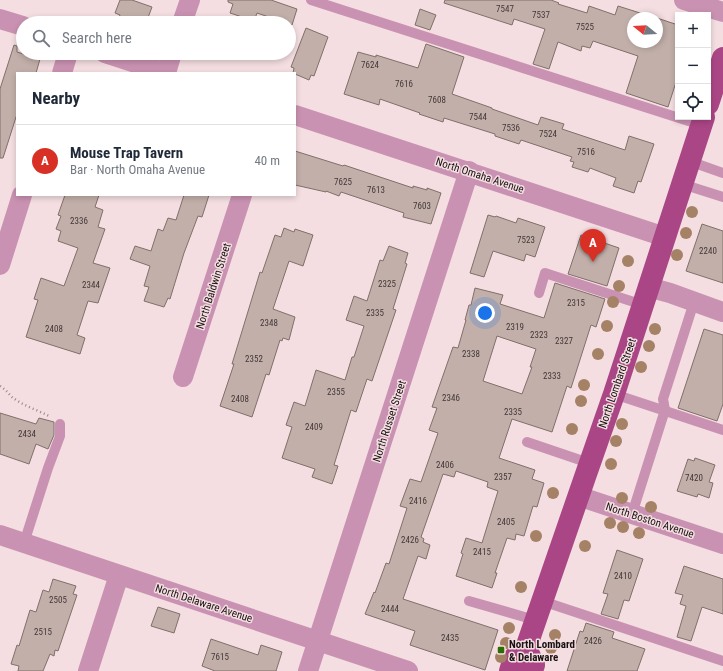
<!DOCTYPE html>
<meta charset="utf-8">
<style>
body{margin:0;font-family:"Roboto Condensed",sans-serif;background:#f2f2f3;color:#1f2937}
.controls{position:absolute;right:12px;top:12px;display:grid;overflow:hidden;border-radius:0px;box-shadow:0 2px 6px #0003}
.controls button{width:36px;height:36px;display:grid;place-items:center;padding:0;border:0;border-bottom:1px solid #e0e1e3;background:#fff;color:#1f2937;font:20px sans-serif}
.compass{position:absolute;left:627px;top:12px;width:36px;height:36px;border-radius:50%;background:#fff;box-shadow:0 2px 6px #0003;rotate:288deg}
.you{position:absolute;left:485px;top:313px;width:14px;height:14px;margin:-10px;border:3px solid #fff;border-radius:50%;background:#1a73e8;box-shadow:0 0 0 6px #1a73e833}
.badge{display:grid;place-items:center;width:26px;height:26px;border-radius:50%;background:#d93025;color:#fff;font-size:13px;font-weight:700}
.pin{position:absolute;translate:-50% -33px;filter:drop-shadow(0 1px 2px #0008)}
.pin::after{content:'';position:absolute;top:21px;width:14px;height:12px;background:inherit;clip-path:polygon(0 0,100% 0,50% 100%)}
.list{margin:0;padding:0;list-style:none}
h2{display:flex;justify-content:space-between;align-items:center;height:52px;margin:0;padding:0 16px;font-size:17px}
h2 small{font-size:13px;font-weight:400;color:#747a83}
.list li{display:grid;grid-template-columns:26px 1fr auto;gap:12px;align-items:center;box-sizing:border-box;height:72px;padding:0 16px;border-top:1px solid #e0e1e3}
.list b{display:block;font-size:15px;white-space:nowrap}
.list p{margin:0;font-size:13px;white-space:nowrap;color:#747a83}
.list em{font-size:13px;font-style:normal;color:#747a83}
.icon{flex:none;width:22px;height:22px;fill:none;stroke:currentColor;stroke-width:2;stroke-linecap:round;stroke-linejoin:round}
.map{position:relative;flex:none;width:723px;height:671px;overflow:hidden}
.search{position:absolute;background:#fff;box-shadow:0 2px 6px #0003;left:16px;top:16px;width:280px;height:44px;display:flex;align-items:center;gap:10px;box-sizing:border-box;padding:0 14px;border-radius:22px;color:#747a83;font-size:15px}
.panel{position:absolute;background:#fff;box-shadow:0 2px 6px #0003;left:16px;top:72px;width:280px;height:124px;border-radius:0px}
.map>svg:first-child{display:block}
.building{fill:#c2afa9;stroke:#816f6a;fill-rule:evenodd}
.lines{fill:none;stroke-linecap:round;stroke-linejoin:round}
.path{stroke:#99898b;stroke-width:2.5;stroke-dasharray:1 3;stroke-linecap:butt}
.service{stroke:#ca92b2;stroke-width:10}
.minor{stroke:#ca92b2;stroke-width:20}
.primary{stroke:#ab4686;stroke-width:22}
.tree{fill:#a58266}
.poi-dot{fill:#2c6c01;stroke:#f4dee1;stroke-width:1.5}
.labels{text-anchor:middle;stroke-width:3;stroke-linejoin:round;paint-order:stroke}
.number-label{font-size:9px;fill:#423838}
.street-label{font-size:11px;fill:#181112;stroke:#f4dee1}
.poi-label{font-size:11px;font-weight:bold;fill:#181112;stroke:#f4dee1;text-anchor:start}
</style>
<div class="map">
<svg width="723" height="671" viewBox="0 0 723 671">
<rect width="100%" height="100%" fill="#f4dee1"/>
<!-- building -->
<g class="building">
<path d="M120 0H132L152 7 146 23H117L120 15 115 13Z"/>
<path d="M228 0H271L297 9 292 25 257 13 254 21 230 13 233 4 228 2Z"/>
<path d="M445 0H551L559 3 558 4 587 13 589 6 615 15 618 6 656 18H633V42H657V18L678 25V76L668 107 626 93 638 56 593 41 590 48 582 46 581 51 558 42 549 69 533 64 545 29 514 19 512 25 444 3Z"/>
<path d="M420 9 436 15 430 30 415 25Z"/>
<path d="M306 28 328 37 314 76 311 75 309 80 295 74V73H293L294 68 291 67Z"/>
<path d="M426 44 464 57 452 94 492 108V109L538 125 541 117 564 124 562 129 625 150 629 136 654 144 641 182 638 181 634 193 613 186 616 178 590 168 588 172 572 167 574 162 570 161 572 157 521 140 519 144 495 136V134L444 118 443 122 419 114 420 113 380 99 379 105 344 94 358 52 376 57V55L418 68Z"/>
<path d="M14 45 17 46V52L40 59 36 73H17V114L3 158H0V89Z"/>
<path d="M295 151 343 166 344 165 413 188V186L427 190V188L441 193 431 224 403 217 404 213 341 192 339 196 326 191V192L295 185Z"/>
<path d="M65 195H99L95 207 103 210 98 227 105 229 93 263 110 268 98 303 88 301 77 335 85 338 80 354 26 337 38 300 34 299 41 278 64 286 78 248 58 241 61 231 56 229 61 216 58 215Z"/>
<path d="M184 195H209L202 217 198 216 184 253 170 299 168 298 164 307 144 301 149 287 144 286 150 266 130 259 135 246 151 251 158 229 163 231 168 218 176 220Z"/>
<path d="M488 215 495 217 496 216 516 223 518 218 545 227 535 257 526 254 524 261 493 251 484 277 470 273Z"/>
<path d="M702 224 723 231V283L686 271Z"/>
<path d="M284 228 294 232 295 229 313 235 303 266 289 261 273 309 295 317 289 340 283 338 282 341 280 340 269 375 266 374 252 417 220 406 234 364H232L260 272 262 273 275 235 281 237Z"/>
<path d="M581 235 619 248 607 286 568 274Z"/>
<path d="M389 246 408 253 405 263 407 264 393 309 396 310 372 381 367 379 356 412 351 410 334 465 338 466 332 484 312 477 315 469 282 458 292 427 286 425 294 402 305 406 316 370 345 380 352 357H354L364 326 346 320 354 296 367 301 380 260 383 261Z"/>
<path d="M555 283 605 299 596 327 591 325 571 388 567 386 552 432 512 419 499 458 535 470 532 479 544 483 537 507 533 506 524 536 516 534 515 540 507 538 495 573H497L492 588 456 576 463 554 461 553 466 538 482 543 498 491 487 487 488 482 456 471 454 477 443 474 421 537 424 539 423 542 430 545 426 559 418 556 403 599 498 630 485 670 410 645 415 631 365 614 374 592 375 593 386 563 389 564 407 508 400 506 410 479 421 482 438 433 429 430 437 408 432 407 453 347 458 348 466 320H465L469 305H471L475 288 503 295 500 304 544 318ZM497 336 536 349 530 367H532L522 394 483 381Z"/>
<path d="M704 329 723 335V404L717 421 678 408Z"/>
<path d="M0 413 36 424 39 418 54 422V435L48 449 36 444 29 464 0 454Z"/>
<path d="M695 458 715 465 709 482 713 483 709 498 698 494 697 497 677 491 688 459 694 461Z"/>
<path d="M617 550 643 559 629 601 624 600 618 619 601 614 608 594 603 593Z"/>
<path d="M684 566 723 579V614L702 607 691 641 677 637 686 606 680 604 683 595 675 593Z"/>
<path d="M53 579 76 586 73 594 77 595 58 651 55 650 54 656 50 654 43 671H18L19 666 11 664 17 645 19 646 30 610 36 612 43 590 49 592Z"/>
<path d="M158 607 180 614 174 633 151 626Z"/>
<path d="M586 623 614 632 612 638 645 649 637 671H567L580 631 583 632Z"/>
<path d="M211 639 258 655 261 645 282 652 276 671H215L202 666Z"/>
</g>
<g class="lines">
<!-- path -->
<path class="path" d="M0 386C5 389 8 393 12 397 22 405 37 410 49 416"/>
<!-- service -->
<g class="service">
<path d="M311 0 701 125"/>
<path d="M689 161 723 173"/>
<path d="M682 184 723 197"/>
<path d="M539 293 545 273 643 305"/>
<path d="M614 394 723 430"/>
<path d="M527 442 589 463"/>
<path d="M632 514 665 410 663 399 694 302"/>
<path d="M24 543 48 468 60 436V424"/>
<path d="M469 601 535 620"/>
<path d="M542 601 723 661"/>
</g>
<!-- minor -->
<g class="minor">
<path d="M684 0 723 12"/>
<path d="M0 19 23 26"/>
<path d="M182 23 190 0"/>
<path d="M105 53 166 73"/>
<path d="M62 73 68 53"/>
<path d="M166 73 172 53"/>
<path d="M295 115 665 237"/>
<path d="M0 265 22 195"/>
<path d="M648 287 670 293 723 312"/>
<path d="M183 377 242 195"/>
<path d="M578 496 723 544"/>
<path d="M0 535 408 671"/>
<path d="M88 671 119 575"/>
<path d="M308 671 469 171"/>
</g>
<!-- primary -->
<g class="primary">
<path d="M708 104 723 58"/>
<path d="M526 648 534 665 532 671"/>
<path d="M510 671 514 658 526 648 585 477 614 394 704 117"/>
</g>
</g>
<!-- trees -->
<g class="tree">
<circle cx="692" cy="212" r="6"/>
<circle cx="686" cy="233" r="6"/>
<circle cx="677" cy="255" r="6"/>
<circle cx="628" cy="261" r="6"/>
<circle cx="619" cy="286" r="6"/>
<circle cx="613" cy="302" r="6"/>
<circle cx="607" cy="326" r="6"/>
<circle cx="655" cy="329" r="6"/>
<circle cx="649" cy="346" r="6"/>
<circle cx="598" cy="354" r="6"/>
<circle cx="641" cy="367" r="6"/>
<circle cx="584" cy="385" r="6"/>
<circle cx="581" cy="401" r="6"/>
<circle cx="622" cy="424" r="6"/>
<circle cx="572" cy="429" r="6"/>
<circle cx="616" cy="441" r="6"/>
<circle cx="611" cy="464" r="6"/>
<circle cx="553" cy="493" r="6"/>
<circle cx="622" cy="498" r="6"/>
<circle cx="651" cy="507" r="6"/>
<circle cx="610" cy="523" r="6"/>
<circle cx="623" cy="527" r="6"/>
<circle cx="639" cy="533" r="6"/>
<circle cx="536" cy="536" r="6"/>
<circle cx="585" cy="546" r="6"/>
<circle cx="521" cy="587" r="6"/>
<circle cx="509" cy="628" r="6"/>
<circle cx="555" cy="635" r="6"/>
<circle cx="506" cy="643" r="6"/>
<circle cx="551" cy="648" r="6"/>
<circle cx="501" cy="657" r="6"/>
</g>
<!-- markers -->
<rect class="poi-dot" x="497" y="646" width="8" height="8" rx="2"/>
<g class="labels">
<!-- number labels -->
<g class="number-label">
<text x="505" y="12">7547</text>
<text x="541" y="18">7537</text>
<text x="585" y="30">7525</text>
<text x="370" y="68">7624</text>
<text x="404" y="87">7616</text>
<text x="437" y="103">7608</text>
<text x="478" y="120">7544</text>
<text x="511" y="131">7536</text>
<text x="548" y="137">7524</text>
<text x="586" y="155">7516</text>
<text x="343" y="185">7625</text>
<text x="376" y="193">7613</text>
<text x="422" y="209">7603</text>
<text x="79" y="224">2336</text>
<text x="526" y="243">7523</text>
<text x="708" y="254">2240</text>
<text x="387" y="287">2325</text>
<text x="91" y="288">2344</text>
<text x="576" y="306">2315</text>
<text x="375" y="316">2335</text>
<text x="269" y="326">2348</text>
<text x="515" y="330">2319</text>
<text x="54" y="332">2408</text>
<text x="539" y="338">2323</text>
<text x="564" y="344">2327</text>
<text x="471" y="357">2338</text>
<text x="254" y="362">2352</text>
<text x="552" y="379">2333</text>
<text x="336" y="395">2355</text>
<text x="451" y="401">2346</text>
<text x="240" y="402">2408</text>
<text x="513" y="415">2335</text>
<text x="314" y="430">2409</text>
<text x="27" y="437">2434</text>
<text x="445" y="468">2406</text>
<text x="503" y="480">2357</text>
<text x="694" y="481">7420</text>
<text x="418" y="504">2416</text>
<text x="506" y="525">2405</text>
<text x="410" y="543">2426</text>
<text x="482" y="555">2415</text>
<text x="623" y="579">2410</text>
<text x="58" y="603">2505</text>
<text x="390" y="612">2444</text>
<text x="43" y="635">2515</text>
<text x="450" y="641">2435</text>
<text x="593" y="644">2426</text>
<text x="220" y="660">7615</text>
</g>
<!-- street labels -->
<g class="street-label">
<text transform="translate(480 175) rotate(18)" y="4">North Omaha Avenue</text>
<text transform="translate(213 286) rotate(-72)" y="4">North Baldwin Street</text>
<text transform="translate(617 383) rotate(-71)" y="4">North Lombard Street</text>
<text transform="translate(389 421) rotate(-72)" y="4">North Russet Street</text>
<text transform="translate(650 520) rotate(18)" y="4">North Boston Avenue</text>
<text transform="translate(204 603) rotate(18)" y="4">North Delaware Avenue</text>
</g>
<!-- poi labels -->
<g class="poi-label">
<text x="509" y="648">North Lombard<tspan x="509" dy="13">&amp; Delaware</tspan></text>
</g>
</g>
</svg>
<div class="controls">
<button>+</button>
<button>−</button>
<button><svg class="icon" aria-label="locate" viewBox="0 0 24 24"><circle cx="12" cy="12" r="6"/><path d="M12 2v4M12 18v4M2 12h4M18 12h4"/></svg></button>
</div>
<svg class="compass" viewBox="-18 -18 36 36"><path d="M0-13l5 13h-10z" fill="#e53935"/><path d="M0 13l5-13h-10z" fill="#747a83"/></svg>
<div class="you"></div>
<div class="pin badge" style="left:593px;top:262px">A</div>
<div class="search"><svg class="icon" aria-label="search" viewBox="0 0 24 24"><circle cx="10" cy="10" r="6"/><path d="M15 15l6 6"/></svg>Search here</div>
<section class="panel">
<h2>Nearby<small></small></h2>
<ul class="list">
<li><span class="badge">A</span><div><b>Mouse Trap Tavern</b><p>Bar · North Omaha Avenue</p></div><em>40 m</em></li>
</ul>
</section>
</div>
